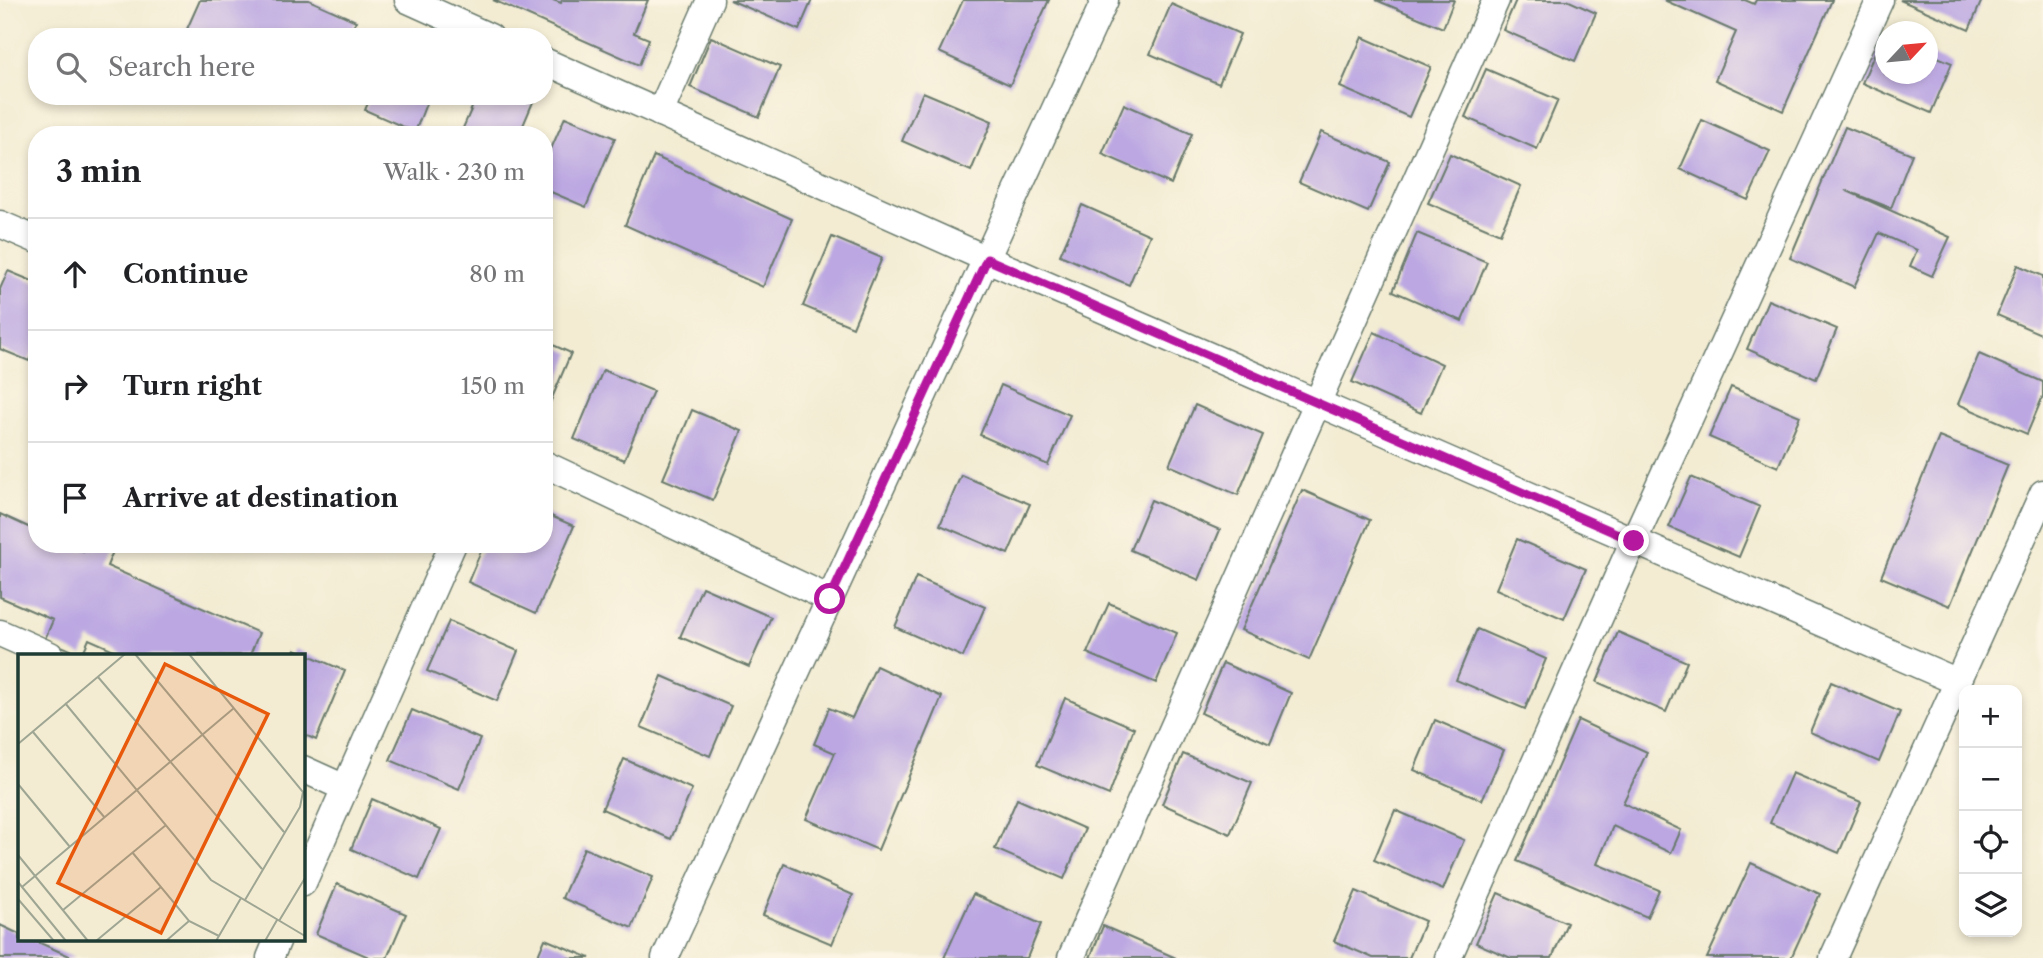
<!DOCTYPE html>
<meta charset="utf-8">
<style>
body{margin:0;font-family:"Libre Caslon Text",serif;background:#f6f6f6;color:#202124}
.controls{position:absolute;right:21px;bottom:21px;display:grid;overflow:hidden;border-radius:14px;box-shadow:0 4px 10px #0003}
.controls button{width:63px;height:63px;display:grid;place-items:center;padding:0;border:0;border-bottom:2px solid #e0e0e0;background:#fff;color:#202124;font:35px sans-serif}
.compass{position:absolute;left:1875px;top:21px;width:63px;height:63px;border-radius:50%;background:#fff;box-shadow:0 4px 10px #0003;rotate:64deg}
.stop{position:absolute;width:21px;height:21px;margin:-16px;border:5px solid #b5179e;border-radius:50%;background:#fff}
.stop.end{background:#b5179e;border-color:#fff;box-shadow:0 2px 7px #0008}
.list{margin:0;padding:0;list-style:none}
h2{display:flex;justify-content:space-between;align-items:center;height:91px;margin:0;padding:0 28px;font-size:30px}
h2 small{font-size:23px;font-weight:400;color:#757577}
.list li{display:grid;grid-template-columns:46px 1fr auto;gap:21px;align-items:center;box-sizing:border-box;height:112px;padding:0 28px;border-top:2px solid #e0e0e0}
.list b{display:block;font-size:26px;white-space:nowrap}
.list em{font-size:23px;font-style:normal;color:#757577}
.icon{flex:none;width:38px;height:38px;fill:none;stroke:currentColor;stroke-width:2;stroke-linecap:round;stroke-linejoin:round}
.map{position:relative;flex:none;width:2043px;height:958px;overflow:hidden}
.search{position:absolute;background:#fff;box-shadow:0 4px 10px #0003;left:28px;top:28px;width:525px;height:77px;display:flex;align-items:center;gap:18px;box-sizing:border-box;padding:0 24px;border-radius:28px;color:#757577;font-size:26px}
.panel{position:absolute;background:#fff;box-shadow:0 4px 10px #0003;left:28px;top:126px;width:525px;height:427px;border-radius:28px}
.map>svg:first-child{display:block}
.building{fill:#bca7e2}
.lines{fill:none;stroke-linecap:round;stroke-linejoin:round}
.street-casing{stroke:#697a6c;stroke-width:29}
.street{stroke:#fff;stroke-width:26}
.route{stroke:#b5179e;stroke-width:9}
.inset-road{fill:none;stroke:#9ea693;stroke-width:2}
.view{fill:#e8590c;fill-opacity:0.15;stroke:#e8590c;stroke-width:3.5}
.inset-edge{fill:none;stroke:#1f3d34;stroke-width:3.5}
</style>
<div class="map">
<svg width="2043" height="958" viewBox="0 0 2043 958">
<rect width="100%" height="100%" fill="#fcf5e5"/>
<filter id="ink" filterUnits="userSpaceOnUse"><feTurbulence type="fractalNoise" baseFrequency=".0143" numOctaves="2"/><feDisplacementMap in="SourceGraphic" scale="14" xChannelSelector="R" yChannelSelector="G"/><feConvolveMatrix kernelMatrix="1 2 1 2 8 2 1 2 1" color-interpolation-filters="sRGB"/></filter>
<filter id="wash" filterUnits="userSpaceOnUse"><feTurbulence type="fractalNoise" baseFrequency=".00686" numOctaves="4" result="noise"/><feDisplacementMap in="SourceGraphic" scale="28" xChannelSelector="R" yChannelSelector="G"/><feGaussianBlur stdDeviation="1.57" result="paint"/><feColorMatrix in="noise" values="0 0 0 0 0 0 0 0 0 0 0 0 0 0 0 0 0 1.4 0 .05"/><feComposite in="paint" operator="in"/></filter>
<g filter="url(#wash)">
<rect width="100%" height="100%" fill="#f3ecd3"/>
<g id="blocks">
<!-- building -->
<g class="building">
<path d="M200 0H309L356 21 349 37H206L187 29Z"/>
<path d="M493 0H553L561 3 562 0H648L634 33 649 39 639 65Z"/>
<path d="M730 0H812L799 30Z"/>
<path d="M963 0H1049L1010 85 939 52Z"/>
<path d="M1376 0H1454L1443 28Z"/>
<path d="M1516 0H1567L1596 13 1575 61 1503 30Z"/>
<path d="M1664 0H1745L1754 4 1756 0H1832L1783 111 1715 80 1736 32Z"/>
<path d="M1900 0H1982L1969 30Z"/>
<path d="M1171 4 1240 34 1219 84 1150 54Z"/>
<path d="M1883 34H1885V74H1928V53L1952 63 1931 113 1862 83Z"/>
<path d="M711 37 780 67 759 117 690 87Z"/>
<path d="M1362 37 1431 67 1409 117 1340 87Z"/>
<path d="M1486 69 1558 100 1537 149 1465 117Z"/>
<path d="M923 92 992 121 971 171 902 141Z"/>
<path d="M371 96H429L415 132 365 110Z"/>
<path d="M477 96H520L533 102 519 135H460Z"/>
<path d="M1124 104 1192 134 1171 184 1102 154Z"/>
<path d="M565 117 615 138 586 207 544 189V165Z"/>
<path d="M1702 120 1770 151 1748 200 1680 169Z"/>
<path d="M1845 127 1912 154 1891 208 1845 190 1950 237 1932 276 1910 266 1917 250 1879 233 1854 287 1790 258Z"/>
<path d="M1321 132 1390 162 1368 212 1299 182Z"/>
<path d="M1450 154 1521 186 1500 234 1428 203Z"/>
<path d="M654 156 792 219 763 287 625 225Z"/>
<path d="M1082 205 1150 235 1129 285 1060 255Z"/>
<path d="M1417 233 1487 262 1462 321 1393 291Z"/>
<path d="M832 237 882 258 853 327 803 306Z"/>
<path d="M2018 265 2043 276V335L1997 315Z"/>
<path d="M8 271 37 283V343L29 361 0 349V289Z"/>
<path d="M1768 300 1837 329 1816 379 1747 349Z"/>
<path d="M1374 332 1442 364 1421 413 1352 382Z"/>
<path d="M544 341 571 353 544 417Z"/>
<path d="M1979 354 2043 382V396L2027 434 1958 404Z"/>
<path d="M603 370 653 391 624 460 574 439Z"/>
<path d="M1001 385 1070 415 1048 465 980 435Z"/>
<path d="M1731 387 1800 416 1778 467 1709 437Z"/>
<path d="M1195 405 1263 435 1238 495 1169 465Z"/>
<path d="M692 410 742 431 713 500 663 479Z"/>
<path d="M1939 437 2008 465 1950 606 1881 577Z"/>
<path d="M961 475 1030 504 1008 554 940 525Z"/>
<path d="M1691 477 1760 507 1739 557 1669 527Z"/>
<path d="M1302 490 1370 520 1309 660 1241 630Z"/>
<path d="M1151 500 1220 530 1199 580 1130 550Z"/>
<path d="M544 513 574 526 536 613 468 582 484 544H544Z"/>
<path d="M0 514 37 531V544H68L83 551 86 544H116L107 566 259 633 250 655H125L89 639 82 655 45 639 53 620 0 597Z"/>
<path d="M1517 539 1586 569 1564 619 1496 589Z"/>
<path d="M916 577 985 607 963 657 895 627Z"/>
<path d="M702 587 771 617 749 667 680 637Z"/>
<path d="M1109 603 1177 633 1156 683 1087 653Z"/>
<path d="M449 621 518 651 497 701 427 671Z"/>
<path d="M1477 629 1546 659 1525 709 1456 680Z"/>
<path d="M1618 632 1687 662 1666 712 1597 682Z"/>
<path d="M295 649 345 671 316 740 303 734V655H292Z"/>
<path d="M1223 663 1291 693 1270 744 1201 713Z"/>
<path d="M876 666 942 697 878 850 806 819 835 753 814 744 829 708 852 718Z"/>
<path d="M662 676 731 706 710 756 641 727Z"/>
<path d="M1831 682 1900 712 1879 762 1810 732Z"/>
<path d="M1065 698 1134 728 1109 795 1037 765Z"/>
<path d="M412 710 480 739 459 789 390 760Z"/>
<path d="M1435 720 1504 750 1482 800 1414 770Z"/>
<path d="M1578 720 1647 752 1623 803 1681 830 1671 853 1613 826 1597 864 1659 890 1647 917 1517 861Z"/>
<path d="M1183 754 1252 783 1230 834 1162 804Z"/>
<path d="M624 759 692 789 671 839 602 809Z"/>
<path d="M1792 773 1861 802 1839 853 1770 823Z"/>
<path d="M372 799 441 829 419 879 351 849Z"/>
<path d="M1017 799 1085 829 1064 879 995 849Z"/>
<path d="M1395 810 1464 840 1443 890 1374 860Z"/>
<path d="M584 848 653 877 632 928 562 898Z"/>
<path d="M1751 863 1820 894 1791 958H1707Z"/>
<path d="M784 864 853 895 832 944 763 915Z"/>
<path d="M337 884 406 914 387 958H371L316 934Z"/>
<path d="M1356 891 1425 921 1409 958H1373L1334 941Z"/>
<path d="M1498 893 1567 923 1552 958H1511L1476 943Z"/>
<path d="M973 894 1041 924 1027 958H944Z"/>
<path d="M0 925 19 934V939H31L74 958H0Z"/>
<path d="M1103 926 1176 958H1090Z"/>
<path d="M545 939 590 958H537Z"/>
</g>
</g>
</g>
<g filter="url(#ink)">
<use href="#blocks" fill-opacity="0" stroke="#697a6c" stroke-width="2"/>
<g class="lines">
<defs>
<g id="street">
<path d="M408 0 490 37"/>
<path d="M544 61 987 259 1958 682"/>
<path d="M660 113 710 0"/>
<path d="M0 224 37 240"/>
<path d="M544 464 830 599"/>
<path d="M0 633 50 655"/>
<path d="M303 769 345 788"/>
<path d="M303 883 453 544"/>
<path d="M270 958 278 939"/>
<path d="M665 958 1105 0"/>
<path d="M1071 958 1496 0"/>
<path d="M1448 958 1634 540 1880 0"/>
<path d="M1833 958 2043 493"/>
</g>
</defs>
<!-- street casing -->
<use href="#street" class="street-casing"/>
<!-- street -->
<use href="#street" class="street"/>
</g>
</g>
<g class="lines" filter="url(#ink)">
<!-- route -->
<path class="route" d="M830 599 987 259 1634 541"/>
</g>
<!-- overview -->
<g transform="translate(18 654)">
<rect width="287" height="287" fill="#f3ecd3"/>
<path class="inset-road" d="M117 0 266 178M171 0 285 138 282 153 227 246M80 23 244 215M47 49 193 226 287 282M15 78 87 164M0 90 107 0M0 130 52 193M114 198 171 267 201 282M0 201 70 287M0 228 48 287M4 233 216 54M0 245 36 287M45 256 148 171M261 267 287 224M78 287 143 233M148 287 171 267M198 287 223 244M247 287 259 266"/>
<path class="view" d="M147 10 250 60 143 279 40 229Z"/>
<rect width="287" height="287" class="inset-edge"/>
</g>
</svg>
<div class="controls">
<button>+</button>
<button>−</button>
<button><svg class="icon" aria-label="locate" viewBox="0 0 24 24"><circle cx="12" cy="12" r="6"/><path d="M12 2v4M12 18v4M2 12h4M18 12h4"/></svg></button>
<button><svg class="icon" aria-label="layers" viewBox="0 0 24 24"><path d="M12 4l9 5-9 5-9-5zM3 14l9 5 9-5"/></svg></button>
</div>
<svg class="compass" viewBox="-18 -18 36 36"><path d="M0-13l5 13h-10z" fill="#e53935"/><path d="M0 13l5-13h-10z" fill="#757577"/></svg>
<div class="stop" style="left:830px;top:599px"></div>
<div class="stop end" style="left:1634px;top:541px"></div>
<div class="search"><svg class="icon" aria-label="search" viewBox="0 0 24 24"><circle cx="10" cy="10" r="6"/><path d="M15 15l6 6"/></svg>Search here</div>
<section class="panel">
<h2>3 min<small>Walk · 230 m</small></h2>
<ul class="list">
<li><svg class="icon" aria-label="ahead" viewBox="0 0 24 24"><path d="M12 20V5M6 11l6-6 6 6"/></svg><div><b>Continue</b></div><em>80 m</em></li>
<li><svg class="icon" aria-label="right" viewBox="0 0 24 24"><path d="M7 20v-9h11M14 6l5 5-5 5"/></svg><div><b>Turn right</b></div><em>150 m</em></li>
<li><svg class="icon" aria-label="arrive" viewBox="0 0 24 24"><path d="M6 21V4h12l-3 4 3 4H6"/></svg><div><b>Arrive at destination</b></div></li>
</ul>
</section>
</div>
